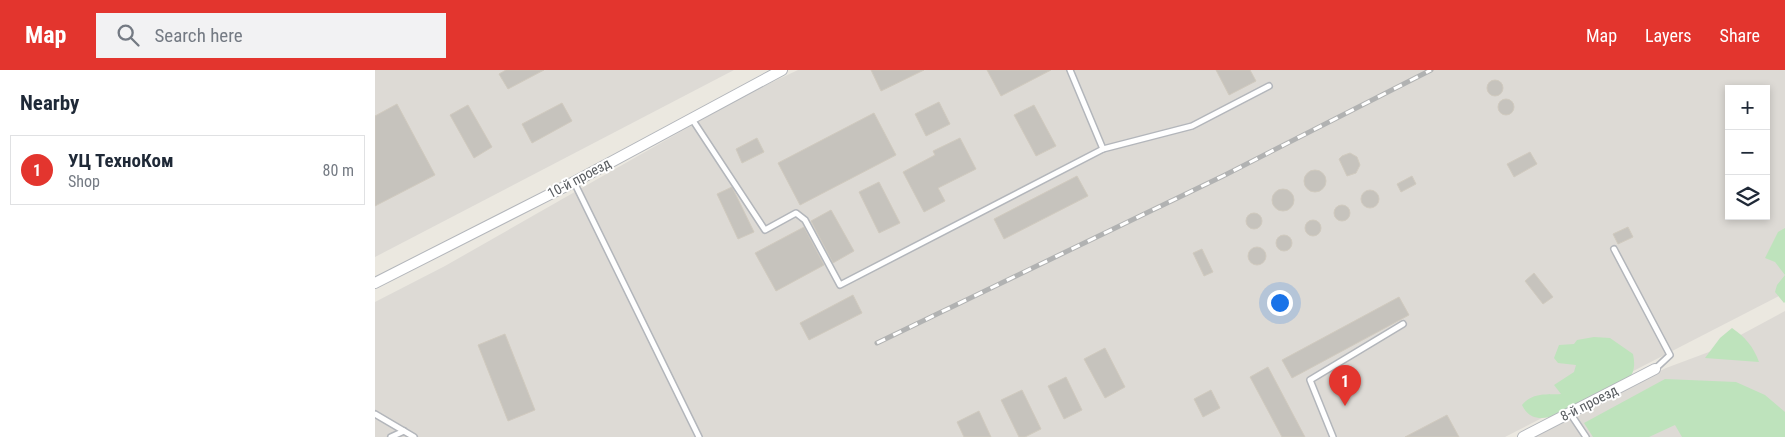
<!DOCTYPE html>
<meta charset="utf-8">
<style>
body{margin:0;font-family:"Roboto Condensed",sans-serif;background:#f2f2f3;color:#1f2937}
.controls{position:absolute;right:15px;top:15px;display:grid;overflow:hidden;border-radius:0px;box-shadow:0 2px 8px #0003}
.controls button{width:45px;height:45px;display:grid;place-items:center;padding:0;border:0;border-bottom:1px solid #e0e1e3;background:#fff;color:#1f2937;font:25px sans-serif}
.you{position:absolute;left:904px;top:232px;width:18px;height:18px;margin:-12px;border:4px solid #fff;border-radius:50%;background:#1a73e8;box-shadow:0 0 0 8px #1a73e833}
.badge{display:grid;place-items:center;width:32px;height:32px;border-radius:50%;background:#e3352e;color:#fff;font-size:16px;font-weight:700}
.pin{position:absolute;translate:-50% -41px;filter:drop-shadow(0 1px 2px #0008)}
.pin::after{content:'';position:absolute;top:26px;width:18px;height:15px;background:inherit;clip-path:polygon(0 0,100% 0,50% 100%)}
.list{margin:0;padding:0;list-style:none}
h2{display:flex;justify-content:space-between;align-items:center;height:65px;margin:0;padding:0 20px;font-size:21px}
h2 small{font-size:16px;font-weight:400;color:#747a83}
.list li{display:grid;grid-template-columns:32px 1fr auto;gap:15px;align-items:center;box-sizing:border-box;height:70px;margin:0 10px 10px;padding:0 10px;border:1px solid #e0e1e3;border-radius:0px}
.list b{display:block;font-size:19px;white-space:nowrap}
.list p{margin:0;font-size:16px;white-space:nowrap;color:#747a83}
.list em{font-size:16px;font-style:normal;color:#747a83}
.icon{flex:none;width:28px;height:28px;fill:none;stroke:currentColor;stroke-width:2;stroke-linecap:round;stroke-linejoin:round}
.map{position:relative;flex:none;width:1410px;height:367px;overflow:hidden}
header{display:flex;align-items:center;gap:30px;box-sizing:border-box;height:70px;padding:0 25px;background:#e3352e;color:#fff}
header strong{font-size:24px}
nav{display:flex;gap:28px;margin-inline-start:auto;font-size:18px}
.search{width:350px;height:45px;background:#f2f2f3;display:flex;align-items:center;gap:12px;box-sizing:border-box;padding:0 18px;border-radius:0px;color:#747a83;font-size:19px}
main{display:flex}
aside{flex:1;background:#fff}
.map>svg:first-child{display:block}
.industrial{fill:#dddad5;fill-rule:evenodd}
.green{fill:#bee3bc}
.building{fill:#c6c3bd;stroke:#d0cabf}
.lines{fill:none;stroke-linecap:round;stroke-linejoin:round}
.lane-casing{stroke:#b3b6bb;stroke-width:8}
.street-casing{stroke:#b3b6bb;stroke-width:12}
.lane{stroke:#fff;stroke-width:5}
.street{stroke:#fff;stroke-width:10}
.rail-casing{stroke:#b1b2b2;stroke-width:5}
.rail{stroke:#fff;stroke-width:3;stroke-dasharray:9;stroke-linecap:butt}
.labels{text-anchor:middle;stroke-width:4;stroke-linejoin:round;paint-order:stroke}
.street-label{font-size:14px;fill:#595d61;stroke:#fff}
</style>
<header>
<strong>Map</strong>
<div class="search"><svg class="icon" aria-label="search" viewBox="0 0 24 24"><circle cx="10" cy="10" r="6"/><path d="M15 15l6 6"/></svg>Search here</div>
<nav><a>Map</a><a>Layers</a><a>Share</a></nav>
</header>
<main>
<aside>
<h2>Nearby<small></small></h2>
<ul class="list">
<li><span class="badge">1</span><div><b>УЦ ТехноКом</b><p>Shop</p></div><em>80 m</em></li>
</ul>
</aside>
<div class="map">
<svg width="1410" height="367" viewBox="0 0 1410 367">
<rect width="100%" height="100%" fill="#ebe8e0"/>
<!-- industrial -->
<g class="industrial">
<path d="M0 0H359L0 187Z"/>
<path d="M423 0H1410V223L1130 367H0V232L70 196 370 25ZM1354 19H1391V146H1354Z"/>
<path d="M1410 241V367H1155L1291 298 1334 282Z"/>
</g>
<!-- green -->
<g class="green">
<path d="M1410 158V232L1409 233 1400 222 1402 215 1410 205 1400 192 1390 188 1403 162Z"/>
<path d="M1357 258C1370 267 1378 276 1384 292L1330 288 1345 268Z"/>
<path d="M1219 267 1235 268 1258 284C1260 293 1260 303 1253 309 1244 316 1231 320 1221 325 1201 335 1161 365 1147 335 1158 322 1171 325 1186 324L1179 315 1199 302 1201 295 1183 293 1179 288 1184 275 1199 274 1202 270Z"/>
<path d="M1290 309 1361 312 1390 325 1410 342V367H1307L1300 355 1274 367H1218L1209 353Z"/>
</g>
<!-- building -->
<g class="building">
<path d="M131 0H169L133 19 124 4Z"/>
<path d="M496 0H549L506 21Z"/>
<path d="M612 0H676L626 26Z"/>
<path d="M841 0H875L881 11 854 25Z"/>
<circle cx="1120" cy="18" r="8"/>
<circle cx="1131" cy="37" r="8"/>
<path d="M564 32 575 54 551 66 540 44Z"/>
<path d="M187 33 197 51 157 73 147 54Z"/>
<path d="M22 34 60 105 0 136V46Z"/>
<path d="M93 35 117 77 99 88 75 45Z"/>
<path d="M659 35 681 76 661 86 639 45Z"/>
<path d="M499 43 521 85 425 135 403 93Z"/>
<path d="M382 68 389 82 367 93 361 79Z"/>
<path d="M585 68 601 99 563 118 570 131 549 142 528 102 560 85 558 81Z"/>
<path d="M1155 82 1162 94 1139 107 1132 94Z"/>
<path d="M975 83 982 87 985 95 981 103 972 106 964 89 967 86Z"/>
<circle cx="940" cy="111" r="11"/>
<path d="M702 106 713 126 629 169 619 149Z"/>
<path d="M1037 106 1041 114 1026 122 1022 114Z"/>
<path d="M504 112 525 153 504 163 484 122Z"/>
<path d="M357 117 379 162 363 169 342 124Z"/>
<circle cx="908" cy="130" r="11"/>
<circle cx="995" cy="129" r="9"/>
<circle cx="967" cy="143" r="8"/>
<path d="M456 140 479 181 458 193 436 151Z"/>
<circle cx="879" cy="151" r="8"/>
<circle cx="938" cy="158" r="8"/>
<path d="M429 157 449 195 401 221 380 183Z"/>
<path d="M1253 157 1258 167 1243 174 1238 164Z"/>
<circle cx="909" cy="173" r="8"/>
<circle cx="882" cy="186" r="9"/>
<path d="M827 179 838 202 829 206 818 183Z"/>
<path d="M1159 203 1178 227 1168 234 1150 211Z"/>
<path d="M478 225 487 243 434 270 425 253Z"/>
<path d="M1024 227 1034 245 917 308 907 290Z"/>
<path d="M130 264 160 340 133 351 103 275Z"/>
<path d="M730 278 750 317 730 328 709 289Z"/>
<path d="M893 297 930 367H907L875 307Z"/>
<path d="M691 307 707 340 689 349 673 316Z"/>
<path d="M647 320 666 359 650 367H644L626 330Z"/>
<path d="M836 320 845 338 828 347 819 329Z"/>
<path d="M604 341 616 367H589L582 352Z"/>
<path d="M1072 345 1084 367H1030Z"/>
</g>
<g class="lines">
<defs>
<g id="lane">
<path d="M695 0 728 79"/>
<path d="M317 49 390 160 421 143 430 150 465 215 728 79 817 56 894 16"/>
<path d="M199 112 324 367"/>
<path d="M1239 179 1295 285 1280 299"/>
<path d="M1195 343 1211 367"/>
<path d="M0 344 39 367"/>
<path d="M16 367 29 361"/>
<path d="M958 367 935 310 1028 254"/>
</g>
<g id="street">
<path d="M0 213 199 112 407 0"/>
<path d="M1148 367 1280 299"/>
</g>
</defs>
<!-- lane casing -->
<use href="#lane" class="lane-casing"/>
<!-- street casing -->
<use href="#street" class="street-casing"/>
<!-- lane -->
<use href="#lane" class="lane"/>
<!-- street -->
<use href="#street" class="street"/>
<defs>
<path id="rail" d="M502 273 848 106 1056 0"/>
</defs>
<!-- rail casing -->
<use href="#rail" class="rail-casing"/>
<!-- rail -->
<use href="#rail" class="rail"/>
</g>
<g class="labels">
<!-- street labels -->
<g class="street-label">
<text transform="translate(204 108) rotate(-28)" y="5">10-й проезд</text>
<text transform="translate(1214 333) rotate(-27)" y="5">8-й проезд</text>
</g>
</g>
</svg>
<div class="controls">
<button>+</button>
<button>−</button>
<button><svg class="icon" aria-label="layers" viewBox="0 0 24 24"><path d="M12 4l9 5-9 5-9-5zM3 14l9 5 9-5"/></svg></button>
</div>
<div class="you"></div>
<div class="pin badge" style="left:970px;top:336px">1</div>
</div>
</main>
